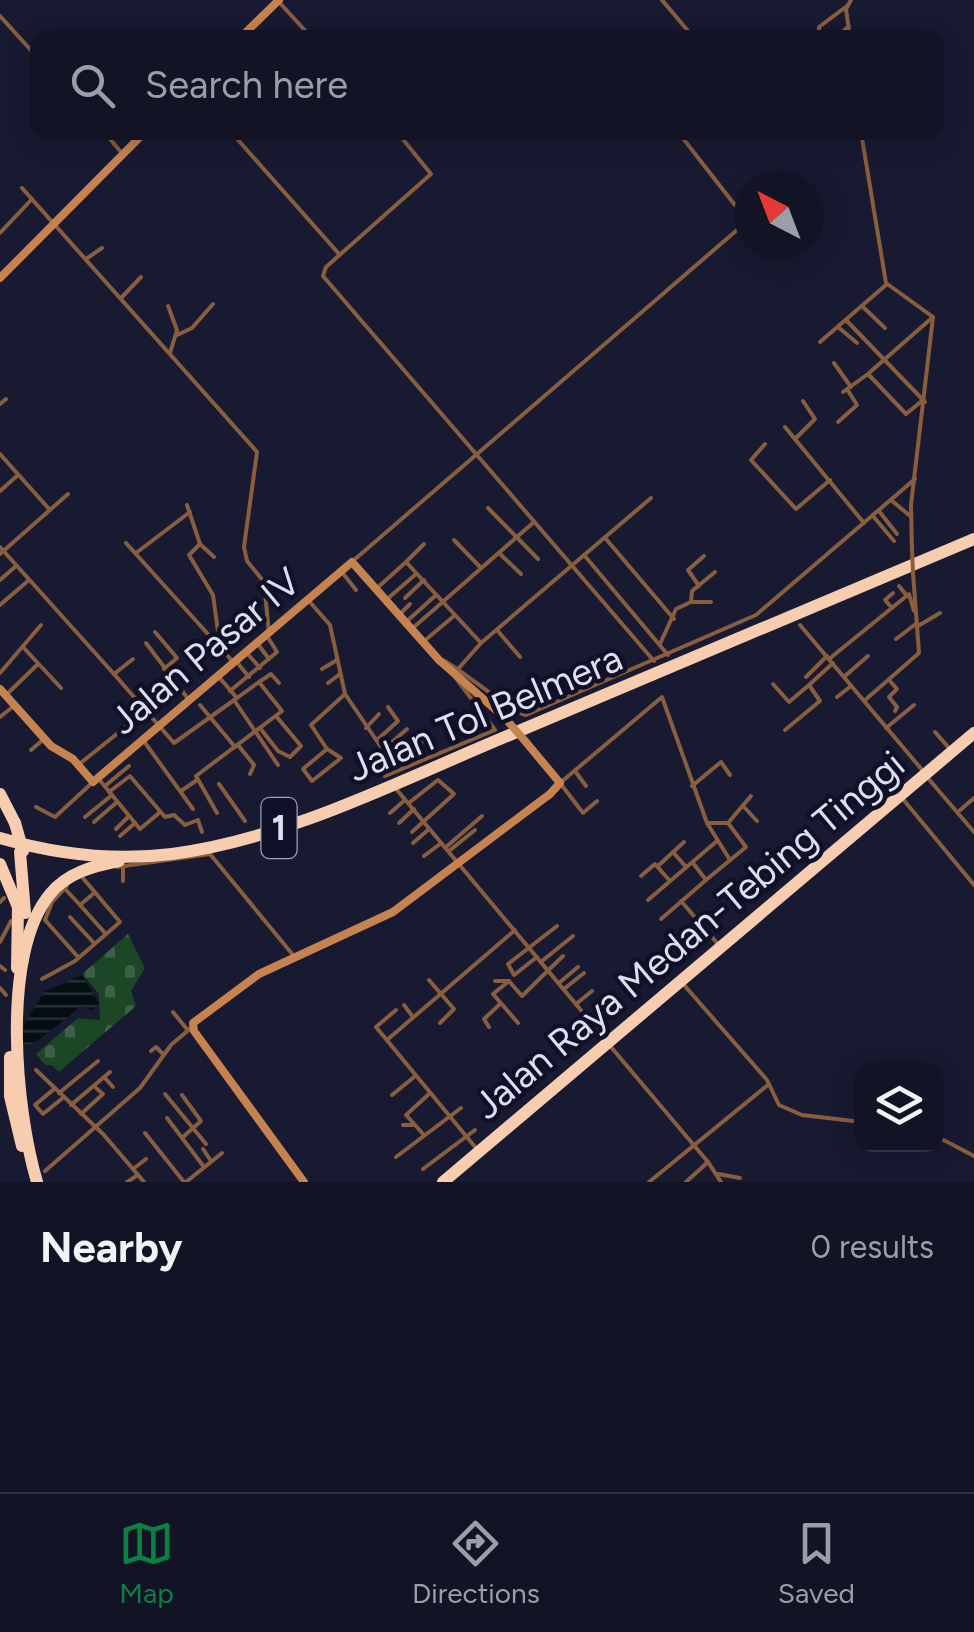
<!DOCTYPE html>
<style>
body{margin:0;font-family:Figtree,sans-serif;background:#1b1d2e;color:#f1f3f6}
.controls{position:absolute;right:30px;bottom:30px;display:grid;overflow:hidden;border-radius:20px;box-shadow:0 5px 25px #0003}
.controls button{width:90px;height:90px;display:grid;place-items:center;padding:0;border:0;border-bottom:2px solid #313343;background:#121426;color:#f1f3f6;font:50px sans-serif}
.compass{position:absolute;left:734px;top:170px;width:90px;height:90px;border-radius:50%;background:#121426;box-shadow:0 5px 25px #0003;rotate:318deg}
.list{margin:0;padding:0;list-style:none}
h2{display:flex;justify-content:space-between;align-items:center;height:130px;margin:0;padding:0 40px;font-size:42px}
h2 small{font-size:32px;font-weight:400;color:#9c9ea7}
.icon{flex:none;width:55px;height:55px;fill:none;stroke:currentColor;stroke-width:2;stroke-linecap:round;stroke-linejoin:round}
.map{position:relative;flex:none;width:974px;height:1182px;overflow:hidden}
.search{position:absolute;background:#121426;box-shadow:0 5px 25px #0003;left:30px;right:30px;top:30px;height:110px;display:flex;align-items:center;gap:25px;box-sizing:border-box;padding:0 35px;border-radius:20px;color:#9c9ea7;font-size:38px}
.sheet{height:310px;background:#121426}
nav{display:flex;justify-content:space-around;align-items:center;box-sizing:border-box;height:140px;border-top:2px solid #313343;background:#121426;font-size:28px;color:#9c9ea7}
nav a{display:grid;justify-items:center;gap:5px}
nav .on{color:#0b8043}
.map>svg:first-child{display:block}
.cemetery{fill:url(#cemetery-stones)}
.water{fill:url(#water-rules)}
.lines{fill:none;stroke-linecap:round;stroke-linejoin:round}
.street{stroke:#895e3f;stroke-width:4}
.secondary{stroke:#c7834f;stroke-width:8}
.highway{stroke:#f8ccae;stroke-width:12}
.street-bridge{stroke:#895e3f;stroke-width:4}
.secondary-bridge{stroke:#c7834f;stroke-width:8}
.highway-bridge{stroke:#f8ccae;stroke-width:12}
.labels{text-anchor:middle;stroke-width:9;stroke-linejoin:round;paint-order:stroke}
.shield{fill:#101028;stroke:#9fa1b4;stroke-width:2.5}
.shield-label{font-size:35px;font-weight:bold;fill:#dcdff0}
.street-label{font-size:38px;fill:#dcdff0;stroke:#101028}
</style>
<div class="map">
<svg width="974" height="1182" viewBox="0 0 974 1182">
<defs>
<pattern id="cemetery-stones" width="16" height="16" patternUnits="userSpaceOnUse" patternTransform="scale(2.5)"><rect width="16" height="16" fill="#1c4727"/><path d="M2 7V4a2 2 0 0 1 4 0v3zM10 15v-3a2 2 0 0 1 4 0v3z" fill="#3c6147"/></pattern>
<pattern id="water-rules" width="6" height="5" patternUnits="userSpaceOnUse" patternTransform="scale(2.5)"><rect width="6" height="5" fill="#030d12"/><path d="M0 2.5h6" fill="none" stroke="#273035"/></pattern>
</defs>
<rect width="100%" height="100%" fill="#181a32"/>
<!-- cemetery -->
<path class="cemetery" d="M128 934 145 968 131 991 136 1006 59 1072 52 1065H45L36 1054 78 1018 100 1020 99 994 82 974Z"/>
<!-- water -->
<path class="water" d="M82 975 99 1004 92 1010 81 1006C63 1021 48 1034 27 1047L21 1040 25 1022 44 992Z"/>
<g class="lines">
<!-- street -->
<g class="street">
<path d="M662 0 694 38"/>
<path d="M278 1 312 38"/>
<path d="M0 16 38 58"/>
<path d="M819 38V27L847 6"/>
<path d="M836 38 849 26"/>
<path d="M850 38 846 9 851 0"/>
<path d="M104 132 121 152"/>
<path d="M231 132 340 255"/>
<path d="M397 132 431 174 326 267 323 276 654 661"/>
<path d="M861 132 886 283 933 317 911 505 912 549"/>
<path d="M22 188 257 452 244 547 247 561 264 582 269 633"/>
<path d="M0 233 32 199"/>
<path d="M86 259 102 248"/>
<path d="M122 297 141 277"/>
<path d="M168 306 177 330 170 353"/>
<path d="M863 307 885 328"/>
<path d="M846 320 925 402"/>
<path d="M838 327 857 343"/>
<path d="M177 335 192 328 213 304"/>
<path d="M820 342 887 284"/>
<path d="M834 363 851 387"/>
<path d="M869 373 933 317"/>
<path d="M843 392 868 374 906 414 923 400"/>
<path d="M0 404 6 399"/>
<path d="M838 422 857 405 847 389"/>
<path d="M785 427 864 523"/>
<path d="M795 439 815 419 803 401"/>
<path d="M765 444 751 460 796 509 830 480"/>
<path d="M0 454 50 510"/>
<path d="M0 491 18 475"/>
<path d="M891 500 909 515"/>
<path d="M187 505 200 544 214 557"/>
<path d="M488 508 538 559"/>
<path d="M879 511 897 534"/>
<path d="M873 516 894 541"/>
<path d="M606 539 674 619"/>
<path d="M454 540 481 568"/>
<path d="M126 543 234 663"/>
<path d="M200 544 189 555 213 595 220 646"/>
<path d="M0 547 114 674 133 659"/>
<path d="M136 553 190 512"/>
<path d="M499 553 521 574"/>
<path d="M0 554 68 494"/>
<path d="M584 555 668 655"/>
<path d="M354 560 744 224 745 218 678 132"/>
<path d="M406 562 424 544"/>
<path d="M341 571 356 590"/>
<path d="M0 580 16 566"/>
<path d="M699 586 688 570 704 556"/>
<path d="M899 586 907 596"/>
<path d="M376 589 406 562 481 643"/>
<path d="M405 598 424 580"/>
<path d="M386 600 416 574"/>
<path d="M309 601 330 625 345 694 311 725 327 749 303 769 312 781 341 758 327 749"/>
<path d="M691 602H711"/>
<path d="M0 605 29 580"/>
<path d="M892 608 885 600 893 593"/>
<path d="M399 615 410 604"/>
<path d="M406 622 436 595"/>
<path d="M800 625 923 771"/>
<path d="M918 626 940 613"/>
<path d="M414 627 534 522"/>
<path d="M497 630 520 657"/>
<path d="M155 632 177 658 164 669"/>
<path d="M896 639 917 623"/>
<path d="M423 642 454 616"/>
<path d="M146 643 189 700"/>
<path d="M257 643 269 659"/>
<path d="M660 644 676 609 691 602 692 591 715 572"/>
<path d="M23 647 61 688"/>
<path d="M246 652 260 668"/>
<path d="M829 659 909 594 914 611"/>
<path d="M443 660C462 670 514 714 526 715L756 615 915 479"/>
<path d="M236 661 249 677"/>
<path d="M322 669 337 660"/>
<path d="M458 669 481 643 651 498"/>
<path d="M0 673 41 625"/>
<path d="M114 674 174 743 237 698"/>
<path d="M845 676 868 656"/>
<path d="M806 677 827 656"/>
<path d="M889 680 897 689 889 697 897 707 895 711"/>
<path d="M259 682 271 674 279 683"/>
<path d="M328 683 340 674"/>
<path d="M773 684 789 702 809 685"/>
<path d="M230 691 277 652 267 636"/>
<path d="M345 694 383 750 385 776 495 730 455 677"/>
<path d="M6 695 38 664"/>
<path d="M837 697 851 686"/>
<path d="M234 700 278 765"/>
<path d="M864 701 919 653 913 573"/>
<path d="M200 705 235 747"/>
<path d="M0 717 15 705"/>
<path d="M260 728 278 751 290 757 301 746 276 716"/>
<path d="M366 728 379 714"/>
<path d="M886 728 914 705"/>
<path d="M785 730 820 701 809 685 833 663"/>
<path d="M935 732 949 748"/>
<path d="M143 740 193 809"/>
<path d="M377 740 398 721 388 707"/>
<path d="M238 745 254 765 250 774"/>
<path d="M384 749 407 729"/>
<path d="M31 750 44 739"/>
<path d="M78 765 128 725 124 716 140 703"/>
<path d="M575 771 586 786"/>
<path d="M383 772 421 739 435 752"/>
<path d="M927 777 974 832"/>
<path d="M98 778 140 829 159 813"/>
<path d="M219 784 245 821"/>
<path d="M105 786 129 766"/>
<path d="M692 786 721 762 730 775"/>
<path d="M397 790 605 1039"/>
<path d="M181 791 197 780"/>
<path d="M109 792 130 776 165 817 174 815 185 825 198 820 202 832"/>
<path d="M902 798 974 885"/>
<path d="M597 801 583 813 560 783 662 697 707 823 730 860"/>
<path d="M410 802 438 780 454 794 412 832"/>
<path d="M36 807 55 817 93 782"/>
<path d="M745 808 757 821"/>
<path d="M959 811 974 798"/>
<path d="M217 813 196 776 282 711 259 682 237 698 218 676"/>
<path d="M390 813 405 800"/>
<path d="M85 817 112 795"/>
<path d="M94 822 117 802"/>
<path d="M399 823 414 809"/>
<path d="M728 823 751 796"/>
<path d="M116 829 129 816"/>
<path d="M120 836 135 823"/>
<path d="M413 843 428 830"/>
<path d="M446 847 482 816"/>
<path d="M449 851 475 830"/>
<path d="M673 852 686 867"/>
<path d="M424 856 440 844"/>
<path d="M658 866 684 842"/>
<path d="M117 867 210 854 293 955"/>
<path d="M641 876 655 864 670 881"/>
<path d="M706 880 746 847 728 823H707"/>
<path d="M123 881V866"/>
<path d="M67 886 52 902 45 920 78 957"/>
<path d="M66 890 80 905"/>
<path d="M93 894 80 905 105 933"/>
<path d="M648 900 717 841"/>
<path d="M681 901 717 943"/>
<path d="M0 902 4 898"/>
<path d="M70 917 94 943"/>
<path d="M661 919 706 880 693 863"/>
<path d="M0 942 11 921"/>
<path d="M537 957 514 975 508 964 557 926"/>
<path d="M542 961 573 936"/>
<path d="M0 966 5 970"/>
<path d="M42 979 75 961 120 922 82 877"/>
<path d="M429 980 454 1009 440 1023"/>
<path d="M495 981H509"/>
<path d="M559 983 578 967"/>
<path d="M684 985 767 1080 779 1105 802 1115 862 1122"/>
<path d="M0 988 6 995"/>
<path d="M564 989 584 973"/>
<path d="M576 1004 592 991"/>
<path d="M404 1005 413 1017"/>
<path d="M396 1010 376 1027 476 1148"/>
<path d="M173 1012 186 1028"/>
<path d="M518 1023 493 994 509 981 522 996 563 956"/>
<path d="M489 1027 484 1019 500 1004"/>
<path d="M387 1040 515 930"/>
<path d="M611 1047 708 1162 686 1182"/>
<path d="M151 1051 156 1047 163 1054"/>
<path d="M36 1070 104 1135 144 1182"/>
<path d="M104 1077 113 1087"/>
<path d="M54 1089 35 1105 43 1114 64 1097"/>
<path d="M59 1093 98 1061"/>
<path d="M165 1094 206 1144"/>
<path d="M182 1095 201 1121 183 1137"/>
<path d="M392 1095 414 1077"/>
<path d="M71 1105 110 1072"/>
<path d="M81 1114 103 1094 96 1088"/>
<path d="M167 1118 204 1167"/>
<path d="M403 1125H415"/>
<path d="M145 1133 184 1182"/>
<path d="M424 1135 406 1115 429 1094"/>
<path d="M936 1136 974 1156"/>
<path d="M203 1149 211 1161"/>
<path d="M396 1157 461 1108"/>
<path d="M708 1162 721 1182"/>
<path d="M133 1169 146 1159"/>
<path d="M423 1169 475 1130"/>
<path d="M45 1171 140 1088 171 1045 192 1027"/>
<path d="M718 1174 740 1178"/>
<path d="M127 1182 138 1175"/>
<path d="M186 1182 222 1153"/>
<path d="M649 1182 769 1084"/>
</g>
<!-- secondary -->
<g class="secondary">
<path d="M240 38 279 0"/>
<path d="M0 278 145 132"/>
<path d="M0 689 51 746 73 759 93 782 352 562 439 660 505 718"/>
<path d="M304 1182 194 1031 193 1023 259 974 393 912 550 794 560 783 525 741"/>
</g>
<!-- highway -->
<g class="highway">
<path d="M0 794 15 823"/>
<path d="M0 838C55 854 115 861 172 854 286 839 395 783 500 739 658 673 816 607 974 539"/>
<path d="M20 852 25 913"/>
<path d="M0 864 18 907 17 968"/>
<path d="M10 1057V1096L22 1146"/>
<path d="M37 1182C16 1111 0 955 50 894 67 873 93 866 119 861"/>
<path d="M443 1182 974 733"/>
</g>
<!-- street-bridge -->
<path class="street-bridge" d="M912 549 913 573"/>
<!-- secondary-bridge -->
<path class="secondary-bridge" d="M505 718 525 741"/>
<!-- highway-bridge -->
<path class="highway-bridge" d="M15 823 23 851"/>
</g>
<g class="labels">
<!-- shield labels -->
<rect class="shield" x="261.5" y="798" width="35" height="60" rx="8"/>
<g class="shield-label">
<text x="279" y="840">1</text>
</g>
<!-- street labels -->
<g class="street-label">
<text transform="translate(205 651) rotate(-40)" y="13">Jalan Pasar IV</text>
<text transform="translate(485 713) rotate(-23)" y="13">Jalan Tol Belmera</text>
<text transform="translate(689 935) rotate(-40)" y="13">Jalan Raya Medan-Tebing Tinggi</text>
</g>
</g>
</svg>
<div class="controls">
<button><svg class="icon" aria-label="layers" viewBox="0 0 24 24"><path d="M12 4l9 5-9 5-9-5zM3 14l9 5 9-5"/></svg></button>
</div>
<svg class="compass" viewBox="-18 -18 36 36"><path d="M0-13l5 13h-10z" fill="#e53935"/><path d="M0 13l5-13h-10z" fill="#9c9ea7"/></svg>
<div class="search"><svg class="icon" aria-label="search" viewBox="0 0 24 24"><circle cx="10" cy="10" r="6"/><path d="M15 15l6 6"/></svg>Search here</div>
</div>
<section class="sheet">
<h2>Nearby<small>0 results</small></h2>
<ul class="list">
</ul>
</section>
<nav>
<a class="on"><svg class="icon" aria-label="map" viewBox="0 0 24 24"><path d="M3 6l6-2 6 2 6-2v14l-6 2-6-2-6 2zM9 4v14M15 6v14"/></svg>Map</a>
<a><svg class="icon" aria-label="directions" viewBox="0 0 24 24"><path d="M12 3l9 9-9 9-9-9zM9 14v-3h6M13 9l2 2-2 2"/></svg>Directions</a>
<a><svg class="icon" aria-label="saved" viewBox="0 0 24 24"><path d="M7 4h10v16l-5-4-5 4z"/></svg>Saved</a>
</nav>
